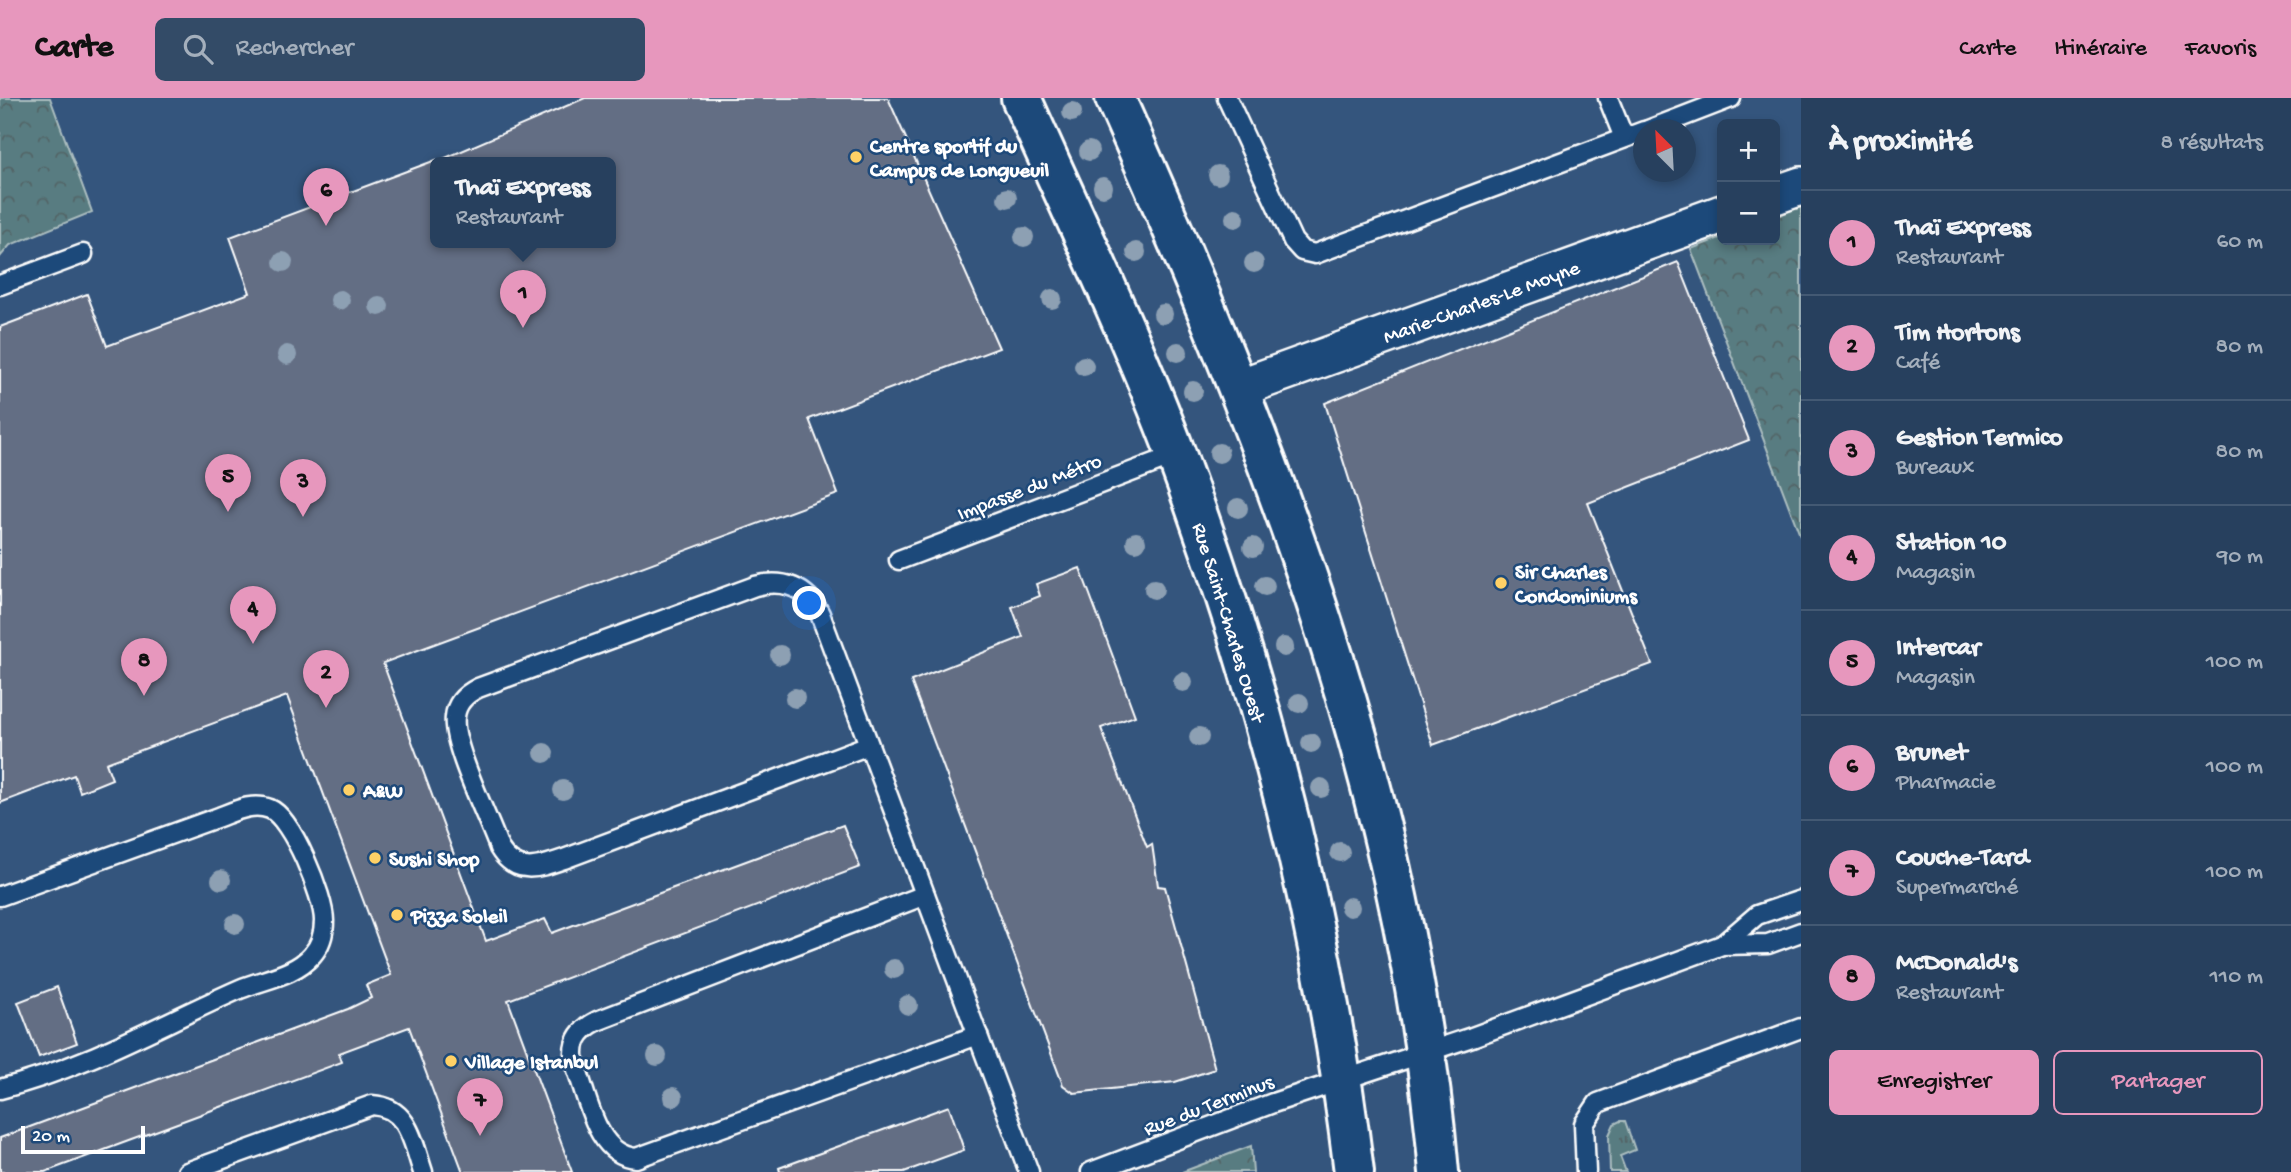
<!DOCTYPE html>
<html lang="fr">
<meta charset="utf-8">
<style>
body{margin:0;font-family:"Gochi Hand",sans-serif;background:#334b67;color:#f1f3f6}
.controls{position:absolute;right:21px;top:21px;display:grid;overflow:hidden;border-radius:10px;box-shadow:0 4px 10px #0003}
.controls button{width:63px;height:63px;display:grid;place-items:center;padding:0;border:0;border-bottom:2px solid #435973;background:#27405e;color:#f1f3f6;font:35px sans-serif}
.compass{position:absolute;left:1633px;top:21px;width:63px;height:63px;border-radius:50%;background:#27405e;box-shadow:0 4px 10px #0003;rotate:336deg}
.scale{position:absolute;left:21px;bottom:18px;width:124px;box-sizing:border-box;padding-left:7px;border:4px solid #fff;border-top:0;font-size:19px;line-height:24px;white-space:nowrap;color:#fff;-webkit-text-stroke:5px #1f4a7a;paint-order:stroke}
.you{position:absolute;left:810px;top:506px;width:24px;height:24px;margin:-18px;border:5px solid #fff;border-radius:50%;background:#1a73e8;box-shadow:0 0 0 10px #1a73e833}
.badge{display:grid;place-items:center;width:46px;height:46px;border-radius:50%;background:#e797bd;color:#111;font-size:23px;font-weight:700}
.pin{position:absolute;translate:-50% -58px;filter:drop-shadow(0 2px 4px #0008)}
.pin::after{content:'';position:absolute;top:37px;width:24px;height:21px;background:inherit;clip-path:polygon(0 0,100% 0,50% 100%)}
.popup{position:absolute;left:430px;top:59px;width:186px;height:91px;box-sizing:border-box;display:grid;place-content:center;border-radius:10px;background:#27405e;filter:drop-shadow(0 2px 5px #0005);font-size:23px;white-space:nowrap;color:#a4afbc}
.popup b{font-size:26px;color:#f1f3f6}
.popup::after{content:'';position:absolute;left:50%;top:100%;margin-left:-14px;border:14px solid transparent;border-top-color:#27405e}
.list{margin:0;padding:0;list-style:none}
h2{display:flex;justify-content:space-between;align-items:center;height:91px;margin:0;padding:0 28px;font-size:30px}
h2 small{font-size:23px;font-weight:400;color:#a4afbc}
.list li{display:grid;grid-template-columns:46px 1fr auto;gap:21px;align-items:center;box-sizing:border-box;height:105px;padding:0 28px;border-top:2px solid #435973}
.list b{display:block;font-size:26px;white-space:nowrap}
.list p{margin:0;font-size:23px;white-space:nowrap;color:#a4afbc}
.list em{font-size:23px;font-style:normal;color:#a4afbc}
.actions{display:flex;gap:14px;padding:21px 28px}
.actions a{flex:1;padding:16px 0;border:2px solid #e797bd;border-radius:10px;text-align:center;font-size:24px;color:#e797bd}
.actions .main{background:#e797bd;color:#111}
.icon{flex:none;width:38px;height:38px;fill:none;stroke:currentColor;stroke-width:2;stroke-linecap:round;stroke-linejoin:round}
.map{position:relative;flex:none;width:1801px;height:1074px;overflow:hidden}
header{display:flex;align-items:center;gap:42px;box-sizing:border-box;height:98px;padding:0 35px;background:#e797bd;color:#111}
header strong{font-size:33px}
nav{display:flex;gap:38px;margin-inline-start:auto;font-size:24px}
.search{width:490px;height:63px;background:#334b67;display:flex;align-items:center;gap:18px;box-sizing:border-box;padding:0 24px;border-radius:10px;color:#a4afbc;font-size:26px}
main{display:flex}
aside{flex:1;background:#27405e}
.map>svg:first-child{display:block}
.grass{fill:url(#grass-tufts);stroke:#acbec0;stroke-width:2}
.park{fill:url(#park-crowns);stroke:#acbec0;stroke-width:2}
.building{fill:#646e84;stroke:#fff;stroke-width:2}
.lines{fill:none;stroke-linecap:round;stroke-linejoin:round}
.lane-casing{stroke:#fff;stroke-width:23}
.street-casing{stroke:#fff;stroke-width:42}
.secondary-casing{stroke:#fff;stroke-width:44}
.lane{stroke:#1f4a7a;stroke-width:18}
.street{stroke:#1f4a7a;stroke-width:37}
.secondary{stroke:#1f4a7a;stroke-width:38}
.tree{fill:#8da0b3}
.poi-dot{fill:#ffd166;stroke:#1f4a7a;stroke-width:2.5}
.labels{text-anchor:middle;stroke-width:5;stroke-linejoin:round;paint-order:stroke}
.poi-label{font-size:21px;font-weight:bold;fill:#fff;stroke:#1f4a7a;text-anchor:start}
.street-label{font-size:21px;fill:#fff;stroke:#1f4a7a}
</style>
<header>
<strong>Carte</strong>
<div class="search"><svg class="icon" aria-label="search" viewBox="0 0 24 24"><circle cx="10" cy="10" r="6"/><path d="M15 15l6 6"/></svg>Rechercher</div>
<nav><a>Carte</a><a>Itinéraire</a><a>Favoris</a></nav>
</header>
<main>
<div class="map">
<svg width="1801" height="1074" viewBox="0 0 1801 1074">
<defs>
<pattern id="grass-tufts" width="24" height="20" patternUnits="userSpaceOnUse" patternTransform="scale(1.75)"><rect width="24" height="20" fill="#587c81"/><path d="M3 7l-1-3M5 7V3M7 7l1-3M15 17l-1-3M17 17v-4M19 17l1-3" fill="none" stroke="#526466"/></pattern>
<pattern id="park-crowns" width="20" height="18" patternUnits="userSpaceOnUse" patternTransform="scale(1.75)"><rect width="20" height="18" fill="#587c81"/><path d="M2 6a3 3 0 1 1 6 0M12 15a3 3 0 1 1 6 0" fill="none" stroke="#526466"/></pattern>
</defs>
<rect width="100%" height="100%" fill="#34557d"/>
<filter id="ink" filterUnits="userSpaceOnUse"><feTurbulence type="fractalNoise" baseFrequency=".0143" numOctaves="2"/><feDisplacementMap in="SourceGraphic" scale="14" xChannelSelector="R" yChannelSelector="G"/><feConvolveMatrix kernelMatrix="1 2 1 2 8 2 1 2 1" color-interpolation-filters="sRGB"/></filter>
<g filter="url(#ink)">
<!-- grass -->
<path class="grass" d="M1620 1023H1625L1635 1052 1620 1058 1626 1074H1610L1609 1037 1614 1026Z"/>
<!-- park -->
<g class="park">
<path d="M0 0H50L92 114 10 147 0 159Z"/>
<path d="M1801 108V440L1691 151 1722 139V142H1775V119Z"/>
<path d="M1251 1048 1253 1074H1182Z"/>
</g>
<!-- building -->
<g class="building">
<path d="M585 0H888L999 250 809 321 838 396 383 565 486 843 545 821 552 835 843 727 860 769 508 902 572 1074H463L409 929 339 955 342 964 45 1074H0V1040L348 911 371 900 366 887 391 877 287 598 106 665 112 681 80 694 74 677 0 705V229L87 196 107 248 250 195 230 139 436 62V144H611V64H436Z"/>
<path d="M1678 164 1749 342 1588 405 1652 566 1433 647 1325 305Z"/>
<path d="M1080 470 1135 618 1101 630 1147 749 1152 746 1158 788 1165 789 1215 971 1175 984 1074 995 1063 987 911 583 1023 539 1012 509 1040 498 1036 486Z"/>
<path d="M57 889 77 945 39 959 18 904Z"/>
<path d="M949 1008 964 1052 904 1074H780L779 1070Z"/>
</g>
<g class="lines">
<defs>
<g id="lane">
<path d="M1227 0 1293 143 1302 153 1315 156 1644 33"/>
<path d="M1608 0 1624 40"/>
<path d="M1648 32 1731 0"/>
<path d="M0 187 83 156"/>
<path d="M899 462 1176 357"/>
<path d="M869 647 564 761C538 770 516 778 499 750 489 721 451 646 455 619 456 605 466 596 478 590L755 488C783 481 807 489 820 516L1029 1074"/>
<path d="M925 797 597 923C577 933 570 947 576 969 588 1000 596 1057 636 1060L978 937"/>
<path d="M0 798 219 719C235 713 253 704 270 711 292 720 324 799 324 823 324 835 320 848 312 857 295 877 264 881 240 891 160 926 85 970 0 991"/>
<path d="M1722 847 1757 817 1801 802"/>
<path d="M187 1074 372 1007C409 1009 413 1045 423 1074"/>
<path d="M1091 1074 1273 1005 1472 939 1722 847 1768 846 1801 834"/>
<path d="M1586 1074 1584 1026 1598 1005 1801 930"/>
</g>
<g id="street">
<path d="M1775 97 1801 88"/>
<path d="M1239 290 1722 116"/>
</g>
<g id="secondary">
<path d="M1021 0C1074 119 1131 237 1177 359 1262 588 1325 831 1354 1074"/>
<path d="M1115 0C1268 343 1407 696 1439 1074"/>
</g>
</defs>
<!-- lane casing -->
<use href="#lane" class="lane-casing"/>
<!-- street casing -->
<use href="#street" class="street-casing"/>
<!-- secondary casing -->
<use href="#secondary" class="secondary-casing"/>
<!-- lane -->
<use href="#lane" class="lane"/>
<!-- street -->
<use href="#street" class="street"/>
<!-- secondary -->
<use href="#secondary" class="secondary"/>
</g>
<!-- trees -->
<g class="tree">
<circle cx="1072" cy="14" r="10"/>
<circle cx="1089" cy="53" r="10"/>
<circle cx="1218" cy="77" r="10"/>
<circle cx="1103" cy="89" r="10"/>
<circle cx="1007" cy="100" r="10"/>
<circle cx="1235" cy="120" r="10"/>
<circle cx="1024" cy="139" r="10"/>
<circle cx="1136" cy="154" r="10"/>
<circle cx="283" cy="164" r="10"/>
<circle cx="1254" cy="165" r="10"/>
<circle cx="1052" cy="201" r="10"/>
<circle cx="340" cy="202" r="10"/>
<circle cx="379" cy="208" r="10"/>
<circle cx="1163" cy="216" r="10"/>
<circle cx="1178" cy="254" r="10"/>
<circle cx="287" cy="257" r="10"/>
<circle cx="1084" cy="268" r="10"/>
<circle cx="1193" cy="293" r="10"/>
<circle cx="1219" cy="355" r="10"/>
<circle cx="1238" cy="410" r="10"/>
<circle cx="1136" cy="444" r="10"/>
<circle cx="1253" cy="449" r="10"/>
<circle cx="1265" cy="488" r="10"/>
<circle cx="1154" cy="491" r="10"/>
<circle cx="1284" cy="549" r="10"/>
<circle cx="780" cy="557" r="10"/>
<circle cx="1183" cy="584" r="10"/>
<circle cx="795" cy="600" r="10"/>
<circle cx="1299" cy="605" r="10"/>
<circle cx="1199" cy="639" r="10"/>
<circle cx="1311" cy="645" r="10"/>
<circle cx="544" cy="655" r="10"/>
<circle cx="1321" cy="690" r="10"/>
<circle cx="563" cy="692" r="10"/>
<circle cx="1340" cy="754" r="10"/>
<circle cx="221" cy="782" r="10"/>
<circle cx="1350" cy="809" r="10"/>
<circle cx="235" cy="826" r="10"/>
<circle cx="894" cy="871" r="10"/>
<circle cx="908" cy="907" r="10"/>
<circle cx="657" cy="958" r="10"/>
<circle cx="673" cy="999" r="10"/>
</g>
</g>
<!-- markers -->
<g class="poi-dot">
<circle cx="856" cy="59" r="7"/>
<circle cx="1501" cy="485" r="7"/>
<circle cx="349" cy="692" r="7"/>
<circle cx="375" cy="760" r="7"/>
<circle cx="397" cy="817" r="7"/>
<circle cx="451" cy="963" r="7"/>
</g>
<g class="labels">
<!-- poi labels -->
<g class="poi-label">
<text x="870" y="54">Centre sportif du<tspan x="870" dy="24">Campus de Longueuil</tspan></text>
<text x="1515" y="480">Sir Charles<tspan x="1515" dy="24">Condominiums</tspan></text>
<text x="363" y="699">A&amp;W</text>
<text x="389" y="767">Sushi Shop</text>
<text x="411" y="824">Pizza Soleil</text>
<text x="465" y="970">Village Istanbul</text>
</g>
<!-- street labels -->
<g class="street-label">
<text transform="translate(1481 203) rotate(-20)" y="7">Marie-Charles-Le Moyne</text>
<text transform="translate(1029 388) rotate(-21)" y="7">Impasse du Métro</text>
<text transform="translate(1230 524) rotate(73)" y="7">Rue Saint-Charles Ouest</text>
<text transform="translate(1208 1006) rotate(-21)" y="7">Rue du Terminus</text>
</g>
</g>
</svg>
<div class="controls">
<button>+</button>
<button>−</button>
</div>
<svg class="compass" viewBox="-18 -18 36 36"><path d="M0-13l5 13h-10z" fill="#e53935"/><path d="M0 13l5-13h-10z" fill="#a4afbc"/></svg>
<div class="scale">20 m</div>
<div class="you"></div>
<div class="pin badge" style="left:523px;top:230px">1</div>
<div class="popup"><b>Thaï Express</b>Restaurant</div>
<div class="pin badge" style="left:326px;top:610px">2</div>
<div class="pin badge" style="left:303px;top:419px">3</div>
<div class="pin badge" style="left:253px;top:546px">4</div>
<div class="pin badge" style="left:228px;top:414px">5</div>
<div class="pin badge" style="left:326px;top:128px">6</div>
<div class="pin badge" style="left:480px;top:1038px">7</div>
<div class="pin badge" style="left:144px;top:598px">8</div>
</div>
<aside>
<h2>À proximité<small>8 résultats</small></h2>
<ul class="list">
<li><span class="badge">1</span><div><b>Thaï Express</b><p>Restaurant</p></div><em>60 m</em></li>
<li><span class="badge">2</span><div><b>Tim Hortons</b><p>Café</p></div><em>80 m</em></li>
<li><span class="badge">3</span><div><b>Gestion Termico</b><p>Bureaux</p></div><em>80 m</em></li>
<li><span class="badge">4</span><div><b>Station 10</b><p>Magasin</p></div><em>90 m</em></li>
<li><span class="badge">5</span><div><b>Intercar</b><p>Magasin</p></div><em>100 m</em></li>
<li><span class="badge">6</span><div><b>Brunet</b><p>Pharmacie</p></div><em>100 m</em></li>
<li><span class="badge">7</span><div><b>Couche-Tard</b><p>Supermarché</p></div><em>100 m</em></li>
<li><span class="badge">8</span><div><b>McDonald's</b><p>Restaurant</p></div><em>110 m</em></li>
</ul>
<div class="actions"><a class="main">Enregistrer</a><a>Partager</a></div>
</aside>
</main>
